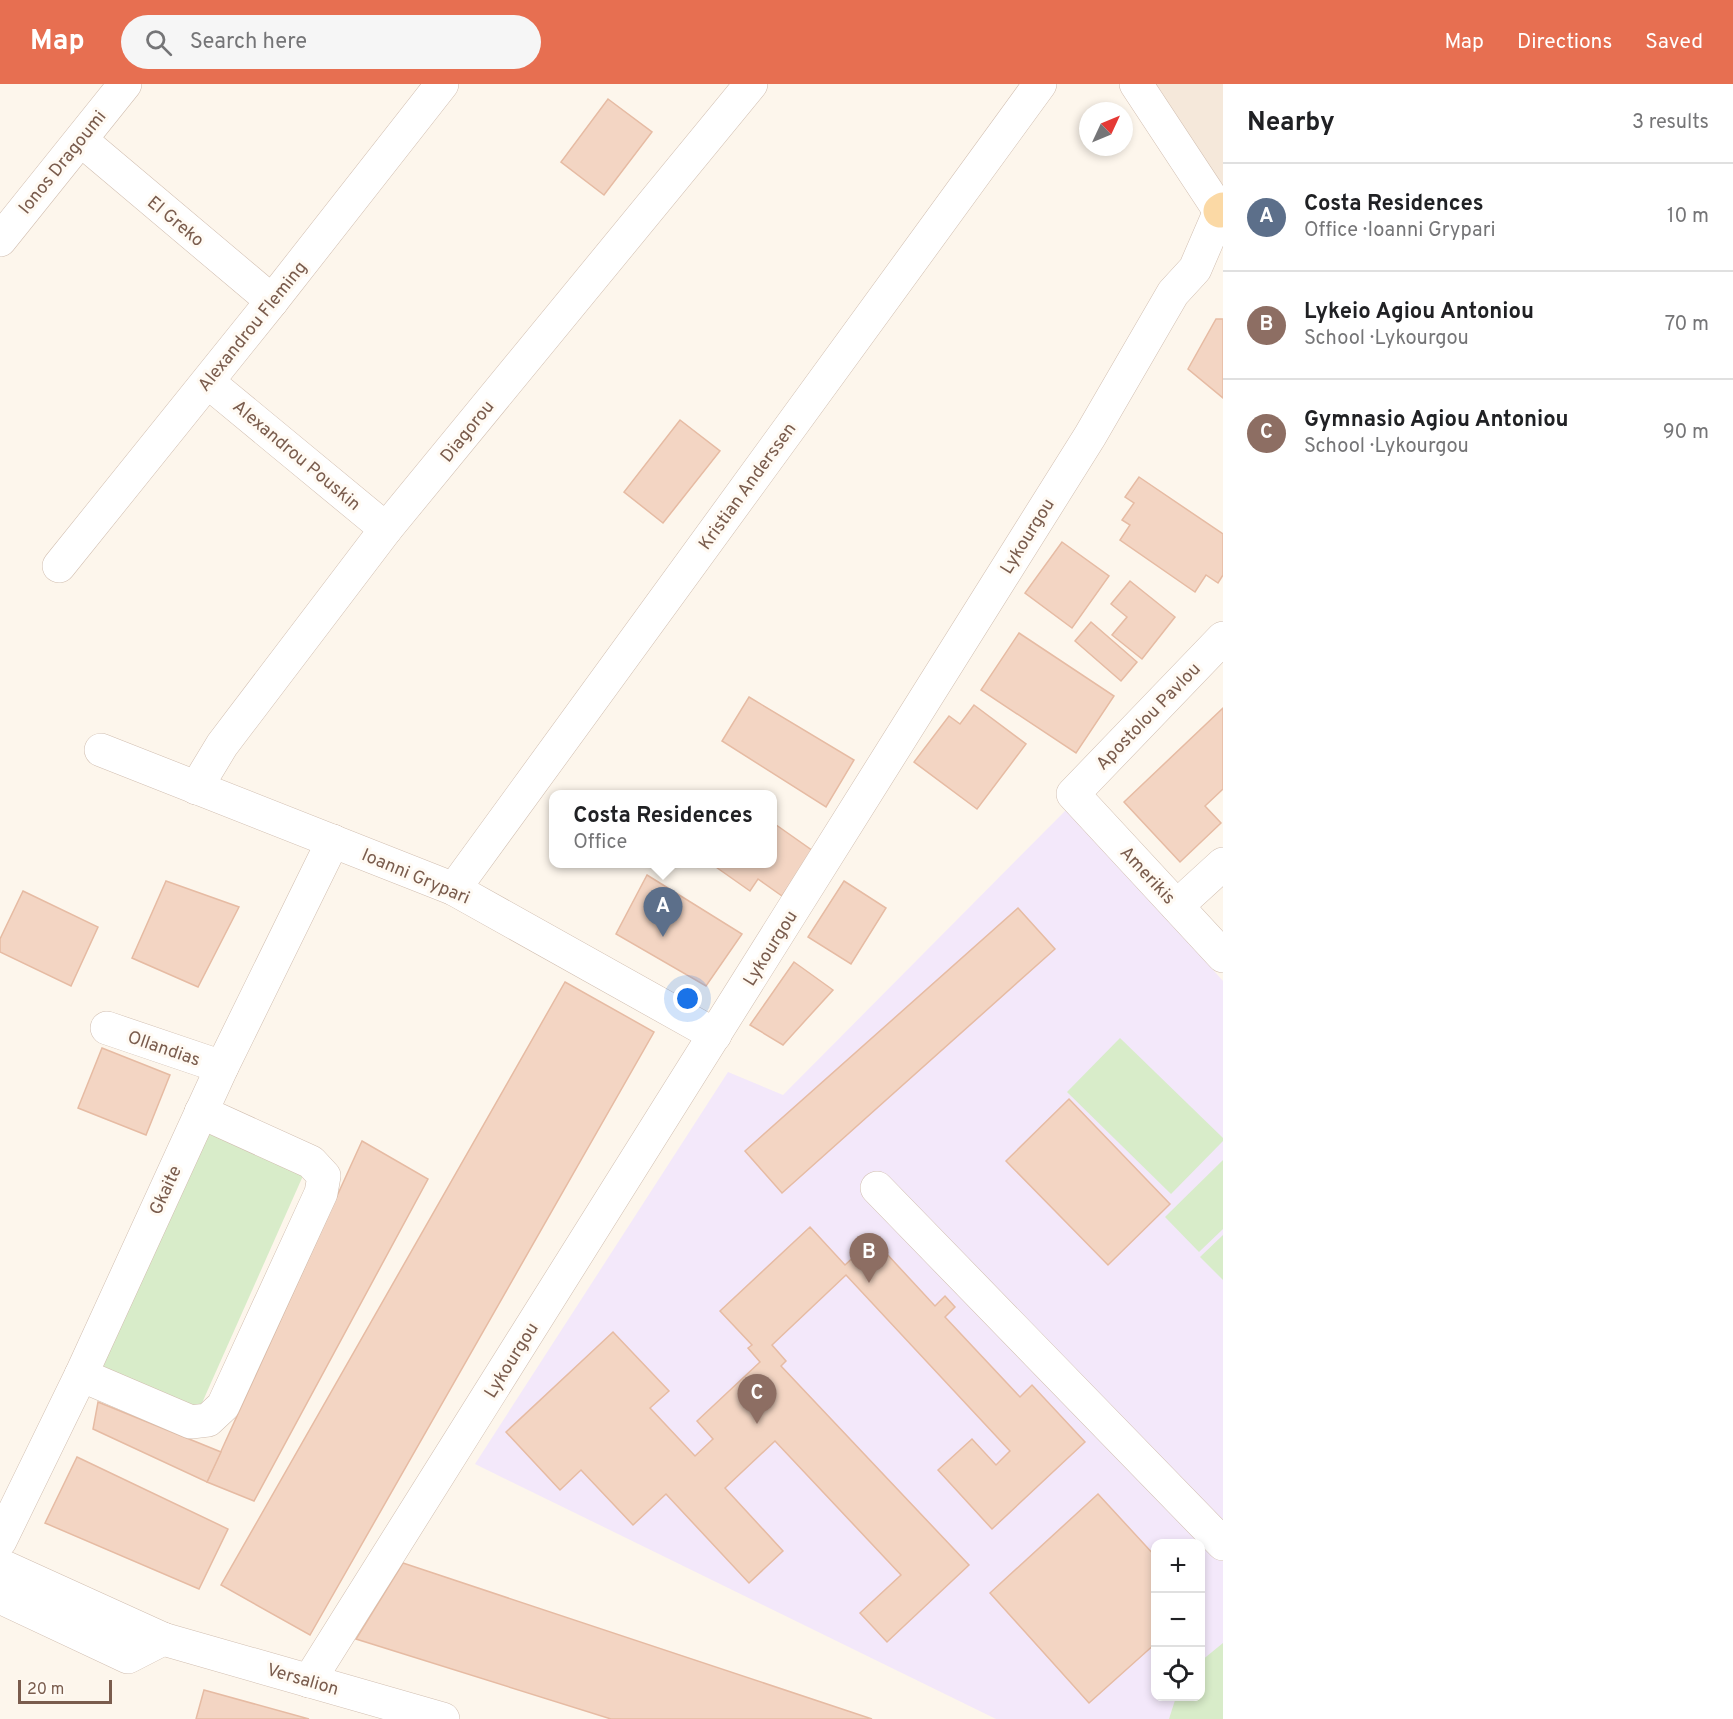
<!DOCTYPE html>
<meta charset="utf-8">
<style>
body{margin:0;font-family:Overpass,sans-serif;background:#f6f6f6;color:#202124}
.controls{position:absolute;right:18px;bottom:18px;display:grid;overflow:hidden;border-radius:12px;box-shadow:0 3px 9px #0003}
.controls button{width:54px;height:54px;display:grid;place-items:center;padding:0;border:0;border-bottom:2px solid #e0e0e0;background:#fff;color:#202124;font:30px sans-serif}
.compass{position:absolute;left:1079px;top:18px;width:54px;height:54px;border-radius:50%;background:#fff;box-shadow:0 3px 9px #0003;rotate:46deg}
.scale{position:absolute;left:18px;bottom:15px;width:94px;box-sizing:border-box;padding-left:6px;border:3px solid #7a5c4d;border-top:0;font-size:16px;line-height:21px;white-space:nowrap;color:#7a5c4d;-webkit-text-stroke:4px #fffaf3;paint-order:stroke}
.you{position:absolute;left:688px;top:915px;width:21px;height:21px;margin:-15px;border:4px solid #fff;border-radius:50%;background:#1a73e8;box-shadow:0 0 0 9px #1a73e833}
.badge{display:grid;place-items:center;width:39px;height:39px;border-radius:50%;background:#e76f51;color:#fff;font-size:20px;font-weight:700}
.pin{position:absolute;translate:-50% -50px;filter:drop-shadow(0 2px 3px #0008)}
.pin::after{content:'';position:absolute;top:32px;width:21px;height:18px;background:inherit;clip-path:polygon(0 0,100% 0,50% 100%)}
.popup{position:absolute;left:549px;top:706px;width:228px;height:78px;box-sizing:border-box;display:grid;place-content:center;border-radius:12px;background:#fff;filter:drop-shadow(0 2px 4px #0005);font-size:20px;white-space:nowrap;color:#757577}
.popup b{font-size:22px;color:#202124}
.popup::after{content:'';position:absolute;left:50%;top:100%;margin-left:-12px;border:12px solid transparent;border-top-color:#fff}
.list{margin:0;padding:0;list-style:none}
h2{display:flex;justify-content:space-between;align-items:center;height:78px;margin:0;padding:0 24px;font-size:26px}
h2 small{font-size:20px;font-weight:400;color:#757577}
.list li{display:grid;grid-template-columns:39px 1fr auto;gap:18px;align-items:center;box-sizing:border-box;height:108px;padding:0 24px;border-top:2px solid #e0e0e0}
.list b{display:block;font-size:22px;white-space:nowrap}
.list p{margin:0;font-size:20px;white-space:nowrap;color:#757577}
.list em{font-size:20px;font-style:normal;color:#757577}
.icon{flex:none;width:33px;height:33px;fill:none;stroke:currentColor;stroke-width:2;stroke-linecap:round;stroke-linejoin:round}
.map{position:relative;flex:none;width:1223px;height:1635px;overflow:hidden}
header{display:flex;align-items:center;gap:36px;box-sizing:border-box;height:84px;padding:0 30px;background:#e76f51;color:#fff}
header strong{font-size:28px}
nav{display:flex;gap:33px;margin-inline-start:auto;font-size:21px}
.search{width:420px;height:54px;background:#f6f6f6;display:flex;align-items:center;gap:15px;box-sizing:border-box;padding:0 21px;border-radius:33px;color:#757577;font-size:22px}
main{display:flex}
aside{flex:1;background:#fff}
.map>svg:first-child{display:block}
.residential{fill:#f5e8da}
.education{fill:#f3e8fa;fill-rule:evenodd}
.green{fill:#d8ecc9}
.building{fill:#f3d5c3;stroke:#e6bba3;stroke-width:1.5}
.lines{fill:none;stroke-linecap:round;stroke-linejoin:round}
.minor-casing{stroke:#d1beb0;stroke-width:34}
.major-casing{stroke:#dad1cd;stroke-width:34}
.minor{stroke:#fff;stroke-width:33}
.major{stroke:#fbd9a5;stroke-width:33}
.labels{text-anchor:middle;stroke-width:6;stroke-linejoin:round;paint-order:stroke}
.street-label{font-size:18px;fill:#7a5c4d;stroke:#fffaf3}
</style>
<header>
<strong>Map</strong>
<div class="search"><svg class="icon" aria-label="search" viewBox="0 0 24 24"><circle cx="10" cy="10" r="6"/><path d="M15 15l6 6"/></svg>Search here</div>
<nav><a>Map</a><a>Directions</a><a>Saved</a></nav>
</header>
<main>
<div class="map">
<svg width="1223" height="1635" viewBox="0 0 1223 1635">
<rect width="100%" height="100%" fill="#fdf6ec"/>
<!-- residential -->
<path class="residential" d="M1149 0H1223V107Z"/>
<!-- education -->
<path class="education" d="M1068 724 1223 897V1635H996L475 1380 728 988 783 1011ZM1156 1460H1200V1612H1156Z"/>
<!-- green -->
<g class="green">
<path d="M1120 954 1223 1054V1057L1171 1110 1067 1008Z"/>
<path d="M212 1040 306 1085 198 1328 96 1289Z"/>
<path d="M1223 1076V1145L1199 1168 1165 1133Z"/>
<path d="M1223 1151V1196L1200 1173Z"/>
<path d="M1223 1559V1635H1169L1176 1613 1200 1612 1201 1577Z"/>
</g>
<!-- building -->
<g class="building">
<path d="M608 15 652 48 604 111 561 78Z"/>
<path d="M1216 235H1223V314L1188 285Z"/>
<path d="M680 336 720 367 663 439 624 408Z"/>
<path d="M1139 393 1223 450V491L1218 499 1206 491 1195 508 1120 456 1130 441 1122 436 1134 419 1125 413Z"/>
<path d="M1062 458 1109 492 1072 544 1025 509Z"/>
<path d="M1130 497 1175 533 1142 575 1112 551 1127 533 1111 520Z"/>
<path d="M1091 538 1137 578 1121 597 1075 557Z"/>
<path d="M1019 549 1114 612 1076 669 981 606Z"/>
<path d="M749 613 854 676 826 723 722 657Z"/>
<path d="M974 621 1026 660 977 725 914 678 949 632 960 640Z"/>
<path d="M1223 624V705L1205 722 1221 739 1180 778 1124 718Z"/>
<path d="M772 738 813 767 782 812 758 795 750 807 713 781 714 780H772Z"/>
<path d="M647 791 742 850 706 902 616 850Z"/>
<path d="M166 797 239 823 198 903 132 874Z"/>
<path d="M844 797 886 824 851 880 808 853Z"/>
<path d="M23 807 98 843 71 902 0 868V855Z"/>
<path d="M1018 824 1055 865 782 1109 745 1067Z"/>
<path d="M794 878 833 906 783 961 750 941Z"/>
<path d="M565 898 654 948 310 1551 221 1501Z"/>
<path d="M102 964 170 991 146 1051 78 1024Z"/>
<path d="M1069 1015 1170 1120 1108 1181 1006 1077Z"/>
<path d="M362 1057 428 1095 254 1417 207 1398Z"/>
<path d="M810 1143 845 1181 873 1155 935 1222 945 1212 955 1223 945 1233 1020 1313 1032 1301 1085 1358 992 1445 938 1386 972 1355 996 1381 1010 1367 846 1191 772 1261 786 1277 781 1282 969 1481 887 1558 860 1529 901 1491 775 1357 725 1404 783 1467 749 1499 666 1410 633 1441 581 1386 560 1406 506 1348 613 1248 669 1307 650 1324 695 1372 713 1355 697 1337 760 1278 748 1264 752 1261 720 1227Z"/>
<path d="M98 1318 221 1368 207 1398 93 1345Z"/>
<path d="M77 1373 228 1445 199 1505 45 1439Z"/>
<path d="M1098 1410 1156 1473V1559L1089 1619 990 1509Z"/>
<path d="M403 1479 872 1635H611L356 1555Z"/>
<path d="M204 1606 309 1635H196Z"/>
</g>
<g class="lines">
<defs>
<g id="minor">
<path d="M1136 0 1223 132"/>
<path d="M81 56 272 217"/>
<path d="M0 156 125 0"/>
<path d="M208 298 386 445"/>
<path d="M59 482 272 217 442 0"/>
<path d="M1223 554 1073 710 1223 872"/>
<path d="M101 666 454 805 715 951"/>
<path d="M196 704 222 661 386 445 751 0"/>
<path d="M454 805 1040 0"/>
<path d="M1177 822 1223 780"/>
<path d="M107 944 222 983"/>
<path d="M877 1104 1223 1460"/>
<path d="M81 1291 191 1338 208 1336 223 1322 321 1109 324 1092 311 1078 201 1028"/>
<path d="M0 1457 81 1291 222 983 333 757"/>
<path d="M0 1481 163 1555 443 1635"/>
<path d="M0 1513 128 1573 163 1555"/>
<path d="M309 1597 1090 352 1173 209 1195 185 1220 127"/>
</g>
<path id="major" d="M1220 127 1223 125"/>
</defs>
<!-- minor casing -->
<use href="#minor" class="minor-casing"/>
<!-- major casing -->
<use href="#major" class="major-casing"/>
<!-- minor -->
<use href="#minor" class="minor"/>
<!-- major -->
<use href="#major" class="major"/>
</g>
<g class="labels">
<!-- street labels -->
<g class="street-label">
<text transform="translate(62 78) rotate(-51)" y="6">Ionos Dragoumi</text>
<text transform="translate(176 137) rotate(40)" y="6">El Greko</text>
<text transform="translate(252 242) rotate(-51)" y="6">Alexandrou Fleming</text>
<text transform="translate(467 347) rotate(-51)" y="6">Diagorou</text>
<text transform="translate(297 371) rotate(40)" y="6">Alexandrou Pouskin</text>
<text transform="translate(747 402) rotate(-54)" y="6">Kristian Anderssen</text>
<text transform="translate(1027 452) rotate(-58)" y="6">Lykourgou</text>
<text transform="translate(1148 632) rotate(-46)" y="6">Apostolou Pavlou</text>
<text transform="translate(1148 791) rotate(47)" y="6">Amerikis</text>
<text transform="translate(416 792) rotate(23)" y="6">Ioanni Grypari</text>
<text transform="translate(770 864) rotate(-58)" y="6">Lykourgou</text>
<text transform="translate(164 964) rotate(19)" y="6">Ollandias</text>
<text transform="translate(165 1106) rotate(-65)" y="6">Gkaite</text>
<text transform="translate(511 1276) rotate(-58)" y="6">Lykourgou</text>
<text transform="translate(303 1595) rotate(16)" y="6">Versalion</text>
</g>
</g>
</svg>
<div class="controls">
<button>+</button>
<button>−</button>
<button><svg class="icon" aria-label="locate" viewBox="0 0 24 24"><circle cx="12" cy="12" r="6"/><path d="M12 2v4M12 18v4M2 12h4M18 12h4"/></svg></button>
</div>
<svg class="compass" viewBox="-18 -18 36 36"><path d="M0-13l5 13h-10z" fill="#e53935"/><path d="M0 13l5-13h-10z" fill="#757577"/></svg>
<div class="scale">20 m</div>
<div class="you"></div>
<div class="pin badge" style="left:663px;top:853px;background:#5c6f8a">A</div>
<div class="popup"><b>Costa Residences</b>Office</div>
<div class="pin badge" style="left:869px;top:1199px;background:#8d6e63">B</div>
<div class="pin badge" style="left:757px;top:1340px;background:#8d6e63">C</div>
</div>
<aside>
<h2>Nearby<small>3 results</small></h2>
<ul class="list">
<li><span class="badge" style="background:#5c6f8a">A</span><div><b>Costa Residences</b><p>Office · Ioanni Grypari</p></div><em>10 m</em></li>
<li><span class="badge" style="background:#8d6e63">B</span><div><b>Lykeio Agiou Antoniou</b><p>School · Lykourgou</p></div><em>70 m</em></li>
<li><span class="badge" style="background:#8d6e63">C</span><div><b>Gymnasio Agiou Antoniou</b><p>School · Lykourgou</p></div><em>90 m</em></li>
</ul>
</aside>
</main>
